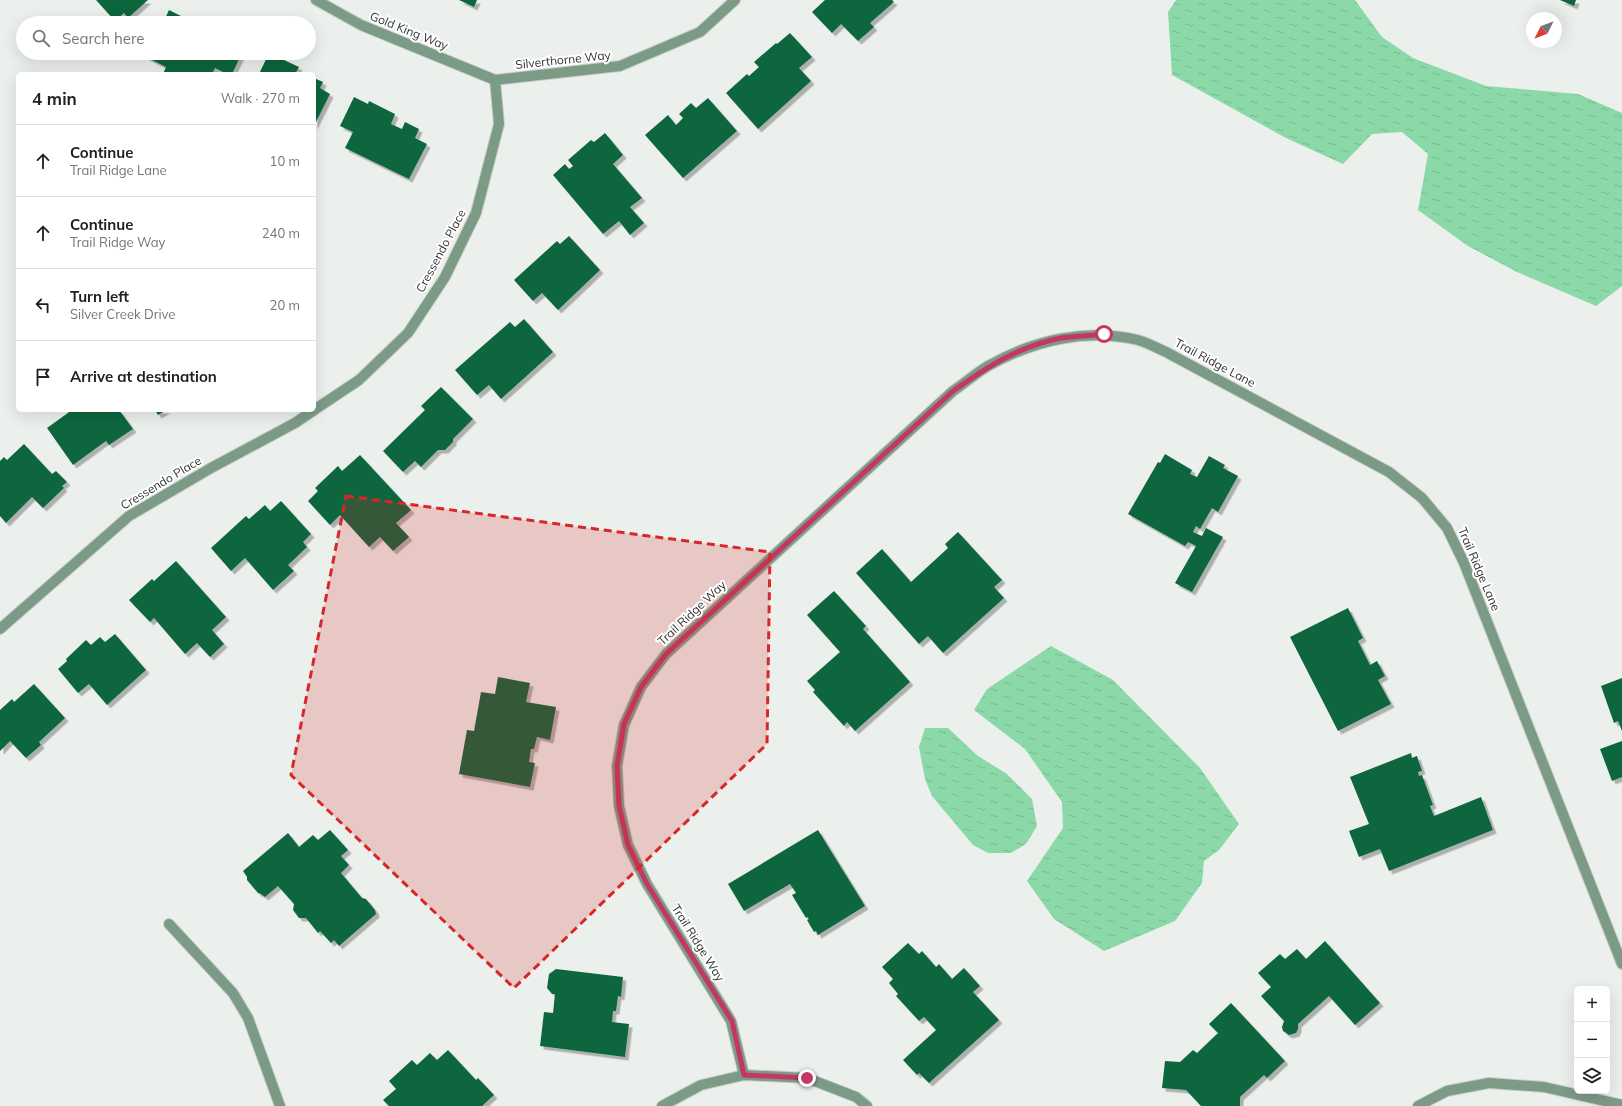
<!DOCTYPE html>
<meta charset="utf-8">
<style>
body{margin:0;font-family:Mulish,sans-serif;background:#f2f2f2;color:#202124}
.controls{position:absolute;right:12px;bottom:12px;display:grid;overflow:hidden;border-radius:6px;box-shadow:0 4px 16px #0002}
.controls button{width:36px;height:36px;display:grid;place-items:center;padding:0;border:0;border-bottom:1px solid #e0e0e0;background:#fff;color:#202124;font:20px sans-serif}
.compass{position:absolute;left:1526px;top:12px;width:36px;height:36px;border-radius:50%;background:#fff;box-shadow:0 4px 16px #0002;rotate:228deg}
.stop{position:absolute;width:12px;height:12px;margin:-9px;border:3px solid #c43663;border-radius:50%;background:#fff}
.stop.end{background:#c43663;border-color:#fff;box-shadow:0 1px 4px #0008}
.list{margin:0;padding:0;list-style:none}
h2{display:flex;justify-content:space-between;align-items:center;height:52px;margin:0;padding:0 16px;font-size:17px}
h2 small{font-size:13px;font-weight:400;color:#757577}
.list li{display:grid;grid-template-columns:26px 1fr auto;gap:12px;align-items:center;box-sizing:border-box;height:72px;padding:0 16px;border-top:1px solid #e0e0e0}
.list b{display:block;font-size:15px;white-space:nowrap}
.list p{margin:0;font-size:13px;white-space:nowrap;color:#757577}
.list em{font-size:13px;font-style:normal;color:#757577}
.icon{flex:none;width:22px;height:22px;fill:none;stroke:currentColor;stroke-width:2;stroke-linecap:round;stroke-linejoin:round}
.map{position:relative;flex:none;width:1622px;height:1106px;overflow:hidden}
.search{position:absolute;background:#fff;box-shadow:0 4px 16px #0002;left:16px;top:16px;width:300px;height:44px;display:flex;align-items:center;gap:10px;box-sizing:border-box;padding:0 14px;border-radius:22px;color:#757577;font-size:15px}
.panel{position:absolute;background:#fff;box-shadow:0 4px 16px #0002;left:16px;top:72px;width:300px;height:340px;border-radius:6px}
.map>svg:first-child{display:block}
.water{fill:url(#water-ripples)}
.building{fill:#11663d;filter:url(#shadow)}
.lines{fill:none;stroke-linecap:round;stroke-linejoin:round}
.minor-casing{stroke:#cacecb;stroke-width:12}
.minor{stroke:#7c9b86;stroke-width:10}
.route{stroke:#c43663;stroke-width:5}
.marked{fill:#d62828;fill-opacity:0.2;stroke:#d62828;stroke-width:3;stroke-dasharray:8 5;stroke-linejoin:round}
.labels{text-anchor:middle;stroke-width:4;stroke-linejoin:round;paint-order:stroke}
.street-label{font-size:12px;fill:#313231;stroke:#fff}
</style>
<div class="map">
<svg width="1622" height="1106" viewBox="0 0 1622 1106">
<defs>
<pattern id="water-ripples" width="26" height="14" patternUnits="userSpaceOnUse"><rect width="26" height="14" fill="#8bd8a8"/><path d="M2 4q2-2 4 0t4 0M15 11q2-2 4 0t4 0" fill="none" stroke="#78ba91"/></pattern>
<filter id="shadow"><feDropShadow dx="3.5" dy="3.5" stdDeviation="0" flood-color="#0004"/></filter>
</defs>
<rect width="100%" height="100%" fill="#ecf0ed"/>
<!-- water -->
<g class="water">
<path d="M1176 0H1355L1382 37 1413 58 1486 86 1578 94 1622 113V286L1596 306 1517 272 1468 246 1418 210 1428 154 1402 132 1372 134 1343 164 1286 138 1172 75 1168 12Z"/>
<path d="M1051 646 1113 680 1200 768 1239 824 1219 850 1204 861 1202 883 1175 921 1104 951 1054 919 1027 881 1063 828 1062 802 1025 749 974 710 987 689Z"/>
<path d="M925 728H948L978 756 1007 774 1032 799 1037 826 1026 844 1011 853H988L973 845 932 796 925 779 919 747Z"/>
</g>
<!-- building -->
<g class="building">
<path d="M96 0H148L128 18 124 13 115 21Z"/>
<path d="M459 0H477L474 7Z"/>
<path d="M825 0H892L894 2 870 23 874 27 858 41 841 24 832 33 812 12Z"/>
<path d="M1560 0H1576L1574 6Z"/>
<path d="M169 10 195 23H163Z"/>
<path d="M790 33 812 57 799 68 811 81 758 129 726 93 747 74 749 76 759 67 754 62 776 43 777 44Z"/>
<path d="M148 53H242L232 74H227L215 68 212 74H163L166 67 146 57Z"/>
<path d="M269 53 299 67 295 74H259Z"/>
<path d="M314 78 323 82 320 88 330 94 314 126Z"/>
<path d="M354 97 368 104 369 101 395 114 391 124 402 129 405 122 419 129 415 138 427 144 409 179 345 148 353 132 340 126Z"/>
<path d="M708 98 737 131 683 178 645 135 668 115 676 125 683 118 679 114 691 103 696 108Z"/>
<path d="M605 133 623 155 613 164 642 198 630 207 644 223 630 235 619 221 603 234 553 175 565 164 569 169 573 166 568 160 591 140 594 142Z"/>
<path d="M569 236 600 270 558 310 542 293 533 301 514 280 557 241 560 244Z"/>
<path d="M524 319 553 352 501 399 489 385 477 395 455 370 510 322 515 327Z"/>
<path d="M441 387 473 419 453 439V442L445 450H438L421 467 415 461 403 472 383 451 425 410 421 406Z"/>
<path d="M72 410H119L133 429 109 445 106 441 73 465 47 428Z"/>
<path d="M155 410H167L158 415Z"/>
<path d="M24 444 52 474 56 471 67 482 62 486 64 488 43 508 32 497 6 523 0 516V461L4 457 7 460Z"/>
<path d="M1165 454 1192 470 1190 474 1197 477 1209 456 1225 465 1223 468 1238 476 1218 512 1212 508 1200 529 1196 526 1193 532 1202 536 1206 528 1223 537 1192 592 1175 583 1196 546 1188 542 1185 546 1128 514 1158 462 1160 463Z"/>
<path d="M360 455 411 510 396 523 409 537 393 551 380 537 369 547 340 515 330 525 308 501 318 491 315 488 338 466 342 471Z"/>
<path d="M281 501 311 534 303 542 307 547 288 565 294 571 273 590 245 558 231 571 211 548 246 516 249 519 265 505 270 511Z"/>
<path d="M958 532 1002 580 994 587 1004 598 943 653 928 636 919 644 856 573 882 549 911 582 948 548 945 544Z"/>
<path d="M176 561 226 617 212 630 224 644 210 657 197 643 185 654 154 618 150 622 129 600 152 579 154 581Z"/>
<path d="M834 591 866 626 863 629 910 682 855 731 847 722 844 726 813 692 815 690 807 681 840 652 807 615Z"/>
<path d="M1348 608 1363 638 1358 641 1370 665 1377 661 1385 676 1378 680 1391 704 1338 731 1290 637Z"/>
<path d="M115 634 146 670 107 705 89 684 78 693 58 669 67 661 66 659 86 640 91 645 100 637 105 642Z"/>
<path d="M498 677 530 683 526 702 556 707 550 740 537 737 534 749H531L529 762 535 763 530 787 459 774 467 730 474 731 481 692 495 694Z"/>
<path d="M1622 678V731L1618 721 1614 723 1601 686Z"/>
<path d="M34 684 65 718 39 742 41 745 26 758 10 741 0 751V710L12 699 14 702Z"/>
<path d="M1622 741V777L1612 781 1600 749Z"/>
<path d="M1411 753 1412 758 1417 756 1422 771 1418 772 1419 776 1422 775 1433 805 1430 806 1434 816 1481 797 1493 830 1389 871 1380 849 1359 857 1349 831 1369 824 1350 777Z"/>
<path d="M330 830 348 850 341 856 349 865 341 873 362 898 366 899 375 910 376 914 339 946 334 940 331 943 320 931 318 933 306 918H299L293 910 294 904 278 886 265 897 261 894 258 893 247 880V877L243 871 288 833 299 847 313 835 318 840Z"/>
<path d="M818 830 865 906 818 935 816 931 814 932 807 920 809 919 807 917 806 918 792 895 796 893 790 884 744 911 728 884Z"/>
<path d="M1325 941 1380 1003 1355 1025 1329 996 1298 1024V1029L1296 1033 1289 1035 1283 1031 1282 1027 1284 1021 1261 996 1271 987 1258 973 1280 954 1285 959 1297 949 1306 959Z"/>
<path d="M908 943 919 954 922 951 936 967 939 964 952 979 964 968 980 986 973 992 999 1020 929 1083 919 1073 917 1075 903 1060 936 1030 924 1017 919 1021 896 996 898 994 889 983 893 979 882 967Z"/>
<path d="M556 969 623 977 621 997 618 996 616 1011H613L612 1022 629 1024 625 1057 540 1046 544 1012 553 1013 555 994H552L547 988 549 974Z"/>
<path d="M1231 1003 1285 1061 1267 1078 1264 1075 1240 1097V1106H1201L1186 1090 1162 1088 1165 1061 1180 1062 1193 1050 1197 1053 1218 1033 1209 1024Z"/>
<path d="M448 1050 476 1080 478 1078 494 1095 482 1106H389L383 1100 396 1089 389 1081 412 1060 417 1065 430 1053 437 1060Z"/>
</g>
<g class="lines">
<defs>
<g id="minor">
<path d="M316 0 361 25 495 80 620 66 700 32 735 0"/>
<path d="M314 410 359 380 408 333 445 277 476 213 499 124 495 80"/>
<path d="M0 629 129 516 211 468 295 423 314 410"/>
<path d="M169 924 233 993 248 1018 280 1106"/>
<path d="M744 1075 731 1021 647 884 628 845 619 806 617 766 624 725 641 687 666 654 953 391C965 383 976 373 988 366 1034 340 1086 328 1138 340 1148 343 1157 348 1166 352L1389 472 1422 498 1447 528 1464 563 1622 964"/>
<path d="M662 1106 701 1085 744 1075 807 1078 856 1097 867 1106"/>
<path d="M1418 1106 1447 1091 1489 1083 1544 1087 1622 1105"/>
</g>
</defs>
<!-- minor casing -->
<use href="#minor" class="minor-casing"/>
<!-- minor -->
<use href="#minor" class="minor"/>
</g>
<g class="lines">
<!-- route -->
<path class="route" d="M807 1078 744 1075 732 1021 647 884 628 845 619 806 617 766 624 724 641 687 666 654 953 391C987 367 1019 346 1061 338 1075 336 1090 336 1104 334"/>
</g>
<!-- marked area -->
<path class="marked" d="M346 496 770 552 767 744 514 988 291 775Z"/>
<g class="labels">
<!-- street labels -->
<g class="street-label">
<text transform="translate(409 31) rotate(22)" y="4">Gold King Way</text>
<text transform="translate(563 60) rotate(-6)" y="4">Silverthorne Way</text>
<text transform="translate(441 251) rotate(-62)" y="4">Cressendo Place</text>
<text transform="translate(1215 363) rotate(28)" y="4">Trail Ridge Lane</text>
<text transform="translate(161 483) rotate(-31)" y="4">Cressendo Place</text>
<text transform="translate(1479 569) rotate(67)" y="4">Trail Ridge Lane</text>
<text transform="translate(692 613) rotate(-43)" y="4">Trail Ridge Way</text>
<text transform="translate(698 943) rotate(58)" y="4">Trail Ridge Way</text>
</g>
</g>
</svg>
<div class="controls">
<button>+</button>
<button>−</button>
<button><svg class="icon" aria-label="layers" viewBox="0 0 24 24"><path d="M12 4l9 5-9 5-9-5zM3 14l9 5 9-5"/></svg></button>
</div>
<svg class="compass" viewBox="-18 -18 36 36"><path d="M0-13l5 13h-10z" fill="#e53935"/><path d="M0 13l5-13h-10z" fill="#757577"/></svg>
<div class="stop" style="left:1104px;top:334px"></div>
<div class="stop end" style="left:807px;top:1078px"></div>
<div class="search"><svg class="icon" aria-label="search" viewBox="0 0 24 24"><circle cx="10" cy="10" r="6"/><path d="M15 15l6 6"/></svg>Search here</div>
<section class="panel">
<h2>4 min<small>Walk · 270 m</small></h2>
<ul class="list">
<li><svg class="icon" aria-label="ahead" viewBox="0 0 24 24"><path d="M12 20V5M6 11l6-6 6 6"/></svg><div><b>Continue</b><p>Trail Ridge Lane</p></div><em>10 m</em></li>
<li><svg class="icon" aria-label="ahead" viewBox="0 0 24 24"><path d="M12 20V5M6 11l6-6 6 6"/></svg><div><b>Continue</b><p>Trail Ridge Way</p></div><em>240 m</em></li>
<li><svg class="icon" aria-label="left" viewBox="0 0 24 24"><path d="M17 20v-9H6M10 6l-5 5 5 5"/></svg><div><b>Turn left</b><p>Silver Creek Drive</p></div><em>20 m</em></li>
<li><svg class="icon" aria-label="arrive" viewBox="0 0 24 24"><path d="M6 21V4h12l-3 4 3 4H6"/></svg><div><b>Arrive at destination</b></div></li>
</ul>
</section>
</div>
